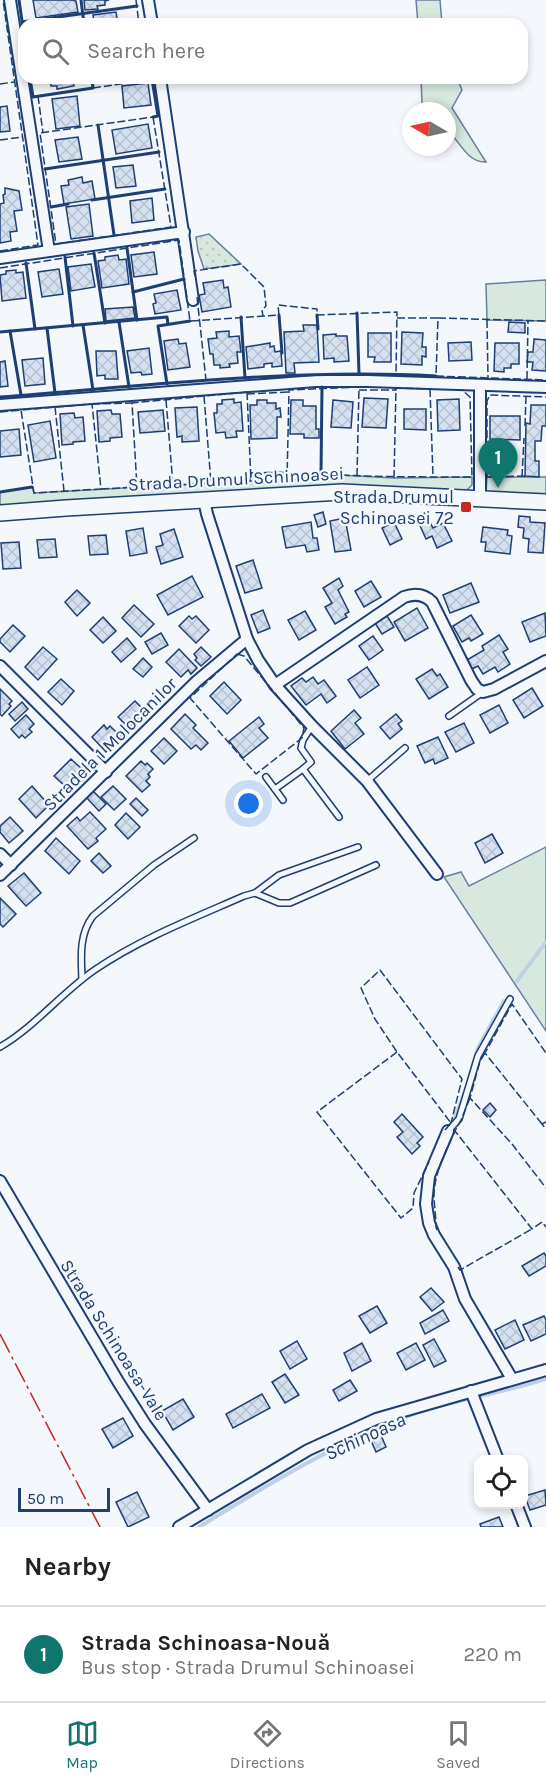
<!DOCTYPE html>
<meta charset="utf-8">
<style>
body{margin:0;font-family:Karla,sans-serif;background:#f6f6f6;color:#222}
.controls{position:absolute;right:18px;bottom:18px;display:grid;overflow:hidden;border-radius:12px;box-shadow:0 3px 9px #0003}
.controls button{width:54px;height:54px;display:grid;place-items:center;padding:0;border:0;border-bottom:2px solid #e0e0e0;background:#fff;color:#222;font:30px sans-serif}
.compass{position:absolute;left:402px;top:102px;width:54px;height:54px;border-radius:50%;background:#fff;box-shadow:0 3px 9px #0003;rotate:279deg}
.scale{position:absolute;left:18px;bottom:15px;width:92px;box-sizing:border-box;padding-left:6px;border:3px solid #1d3f73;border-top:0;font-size:16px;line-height:21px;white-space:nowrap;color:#1d3f73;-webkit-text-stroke:4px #f4f7fb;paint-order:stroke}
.you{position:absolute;left:249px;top:804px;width:21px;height:21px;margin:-15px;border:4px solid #fff;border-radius:50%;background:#1a73e8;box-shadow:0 0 0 9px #1a73e833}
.badge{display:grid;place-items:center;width:39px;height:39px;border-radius:50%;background:#0f766e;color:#fff;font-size:20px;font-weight:700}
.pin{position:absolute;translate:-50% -50px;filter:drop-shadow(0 2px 3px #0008)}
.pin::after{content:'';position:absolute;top:32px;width:21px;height:18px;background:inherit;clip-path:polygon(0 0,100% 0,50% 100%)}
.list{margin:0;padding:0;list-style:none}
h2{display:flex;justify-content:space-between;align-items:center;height:78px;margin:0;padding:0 24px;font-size:26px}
h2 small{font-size:20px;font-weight:400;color:#767676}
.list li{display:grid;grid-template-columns:39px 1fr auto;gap:18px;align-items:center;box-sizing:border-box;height:96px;padding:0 24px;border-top:2px solid #e0e0e0}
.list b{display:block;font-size:22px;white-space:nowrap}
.list p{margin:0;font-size:20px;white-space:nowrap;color:#767676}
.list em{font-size:20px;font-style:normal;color:#767676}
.icon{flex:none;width:33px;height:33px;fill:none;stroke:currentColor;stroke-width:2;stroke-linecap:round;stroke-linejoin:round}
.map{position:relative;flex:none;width:546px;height:1527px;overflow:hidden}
.search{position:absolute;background:#fff;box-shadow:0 3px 9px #0003;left:18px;right:18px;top:18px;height:66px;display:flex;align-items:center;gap:15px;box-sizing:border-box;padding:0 21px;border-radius:18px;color:#767676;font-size:22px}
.sheet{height:174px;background:#fff}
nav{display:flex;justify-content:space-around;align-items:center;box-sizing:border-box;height:84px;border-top:2px solid #e0e0e0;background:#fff;font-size:16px;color:#767676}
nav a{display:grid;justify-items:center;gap:3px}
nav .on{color:#0f766e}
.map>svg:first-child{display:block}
.green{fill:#d7e8df;stroke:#687fa3;stroke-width:1.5}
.garden{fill:url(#garden-dots);stroke:#687fa3;stroke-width:1.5}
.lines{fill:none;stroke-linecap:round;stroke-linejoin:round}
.stream{stroke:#bed0e5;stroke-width:4}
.building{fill:url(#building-cross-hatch);stroke:#1d3f73;stroke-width:1.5}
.lane-casing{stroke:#1d3f73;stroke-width:8}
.street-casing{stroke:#1d3f73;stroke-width:14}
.secondary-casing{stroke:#1d3f73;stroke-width:18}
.lane{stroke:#f4f7fb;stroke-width:5}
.street{stroke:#f4f7fb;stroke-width:10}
.secondary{stroke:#f4f7fb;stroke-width:15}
.fence{stroke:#1d3f73;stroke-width:1.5;stroke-dasharray:8 3;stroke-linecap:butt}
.wall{stroke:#1d3f73;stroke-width:3}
.power{stroke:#c62828;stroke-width:1.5;stroke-dasharray:21 4.5 3 4.5;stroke-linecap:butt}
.poi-dot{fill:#c62828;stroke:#f4f7fb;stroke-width:2}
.labels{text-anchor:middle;stroke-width:4.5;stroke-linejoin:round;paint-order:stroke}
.street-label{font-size:18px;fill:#1d3f73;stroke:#f4f7fb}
.poi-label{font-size:18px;fill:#1d3f73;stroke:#f4f7fb;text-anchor:end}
.water-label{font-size:20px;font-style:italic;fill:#1d3f73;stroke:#f4f7fb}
</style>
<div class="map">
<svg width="546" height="1527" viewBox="0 0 546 1527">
<defs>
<pattern id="garden-dots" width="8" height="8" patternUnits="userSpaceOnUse" patternTransform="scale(1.5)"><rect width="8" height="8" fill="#d7e8df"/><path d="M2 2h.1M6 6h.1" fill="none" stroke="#b8c8c3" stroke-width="1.8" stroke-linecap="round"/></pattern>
<pattern id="building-cross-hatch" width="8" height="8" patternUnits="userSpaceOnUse" patternTransform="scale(1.5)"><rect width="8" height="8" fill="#d5e0f0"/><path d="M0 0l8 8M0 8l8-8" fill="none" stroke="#b6c1d1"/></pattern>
</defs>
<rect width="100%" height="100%" fill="#f4f7fb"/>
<!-- green -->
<g class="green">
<path d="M416 0H440L442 24H418Z"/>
<path d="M421 78H457L462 90 452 108 486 162C467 163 460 141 447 130V111H425L422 103Z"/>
<path d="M546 280V321L487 320 486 284Z"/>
<path d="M287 472V480L321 478V474L394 478 472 477V485L466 491 0 507V492L32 487 34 493 250 481 251 473Z"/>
<path d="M487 477H546V496L486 493Z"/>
<path d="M546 847V1031L444 877 461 872 469 886Z"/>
</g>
<!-- garden -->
<path class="garden" d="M209 234 241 264 204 269 198 251 196 237Z"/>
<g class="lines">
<!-- stream -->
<g class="stream">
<path d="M517 981 546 942"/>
<path d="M469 1079 478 1048 504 1001"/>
<path d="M454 1120 466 1089"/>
<path d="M199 1527C267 1485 337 1442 413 1414 456 1399 503 1393 546 1379"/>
</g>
</g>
<!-- building -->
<g class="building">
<path d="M33 0H73L76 1 78 12 36 18Z"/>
<path d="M84 0H109L105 1V5L97 6 98 9 85 10Z"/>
<path d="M116 12 118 24H90L89 22 94 21 93 15Z"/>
<path d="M50 78H73L74 86 57 89V86H51Z"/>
<path d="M148 83 151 105 124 108 122 86Z"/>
<path d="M77 96 80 126 56 129 52 99Z"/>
<path d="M7 106 10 131 0 132V107Z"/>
<path d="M148 124 152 148 116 154 112 130Z"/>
<path d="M78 137 82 159 59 162 55 140Z"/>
<path d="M133 165 136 186 116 188 113 167Z"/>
<path d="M82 177 83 183 92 181 95 199 64 204 61 186 69 185 68 180Z"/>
<path d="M5 188 19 191 22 210 14 211 17 231 10 232 11 241 0 243V204L4 203 3 195 5 194Z"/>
<path d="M152 198 154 220 132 223 130 201Z"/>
<path d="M89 204 93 236 71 239 66 207Z"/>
<path d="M154 252 157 274 134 277 131 255Z"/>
<path d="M118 255 119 260 126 259 129 284 102 288 98 261 105 260V257Z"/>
<path d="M91 264 95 287 71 291 68 267Z"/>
<path d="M59 269 63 294 42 297 38 272Z"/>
<path d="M16 270V273L23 272 26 298 2 301 0 275 6 274V271Z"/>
<path d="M223 280 224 288 228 287 231 307 202 312 199 295 205 294 203 283Z"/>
<path d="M177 290 181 310 155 314 153 304 156 303 154 294Z"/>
<path d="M133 307 135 318 106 321 105 309Z"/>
<path d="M509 322 525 323V333L508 332Z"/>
<path d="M303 325H317L319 362 294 363 295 373H286L284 332 304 331Z"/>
<path d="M229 331V337L239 336 241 352H237L238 363 229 364 230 367 220 368V365H214L213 354H210L208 339 217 338 216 332Z"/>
<path d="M402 332 423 333 422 347H426V357L422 356V365L401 364Z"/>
<path d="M368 333H391V362H374L375 357H368Z"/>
<path d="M336 334V336H347L349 361 334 362V358L324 359 323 335Z"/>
<path d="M178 339 179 344 186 343 190 367 168 370 164 341Z"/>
<path d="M534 339 546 340V371L532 370 533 362H527L528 352H533Z"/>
<path d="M471 342 472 360 449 361 448 343Z"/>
<path d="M270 343V347L274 346 275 352 281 351 282 366 272 367V363L264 364V367L248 369 246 347Z"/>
<path d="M495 343H519V364H511V368H504V372L494 371Z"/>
<path d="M149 348 152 374 142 375 141 372 131 373 127 351Z"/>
<path d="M96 351H116L118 379H105V375L97 376Z"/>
<path d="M43 358 45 384 25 386 22 360Z"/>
<path d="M5 361 8 386 0 387V362Z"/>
<path d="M364 398 388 399 386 428 362 427Z"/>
<path d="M234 399V403L241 402 243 431H236L237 437 226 438 225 432 216 433 214 413H217V404H222V400Z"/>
<path d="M459 399 460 430 438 431 437 400Z"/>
<path d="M257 400H267V403H276V409L280 408 281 417H277V438L251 439 250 405H257Z"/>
<path d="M291 400H303V406H316V429H319V438H304V434H290Z"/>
<path d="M333 400 353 402 351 428 331 427Z"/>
<path d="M531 405H546V426H542L541 441H535V461H539V477L525 476 526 423 530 424Z"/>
<path d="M197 407 199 441 182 442V436L177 437 175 408Z"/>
<path d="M404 409H426V430L404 429Z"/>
<path d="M111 410 112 414H120L122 437 110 438V441L99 442 97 411Z"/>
<path d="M163 410 165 431 140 433 138 412Z"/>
<path d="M74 413 75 418 83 417 85 441 73 442V444L62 445 60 414Z"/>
<path d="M490 416H520V440L490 439Z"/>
<path d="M50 421 56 458 34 462 28 425Z"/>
<path d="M19 429 21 455 0 457V431Z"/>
<path d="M323 512 326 524 318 527 314 515Z"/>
<path d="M425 513 433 528 443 523 452 541 437 548 432 536 426 539 416 517Z"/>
<path d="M519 516 530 517V522L545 523 543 553 528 552 529 539 523 538 524 528 518 527Z"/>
<path d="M345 518 351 550 335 552 330 521Z"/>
<path d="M311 522 313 538H317L319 550 307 552 305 545 286 548 282 527Z"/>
<path d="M394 522 402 539 390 545 382 528Z"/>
<path d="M483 527 508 530 507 535 512 536 510 554 485 551 486 542H481Z"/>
<path d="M143 528 147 553 130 556 126 531Z"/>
<path d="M174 529 183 557 161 564 156 547 163 545 160 534Z"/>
<path d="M106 535 108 554 90 555 88 536Z"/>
<path d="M55 539 57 557 39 558 37 540Z"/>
<path d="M19 542 21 568 3 569 1 543Z"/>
<path d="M253 560 262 588 245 593 236 566Z"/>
<path d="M192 576 203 597 168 615 157 595Z"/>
<path d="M339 578 343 586 338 590 349 612 345 614 347 617 335 624 325 607 332 603 323 588Z"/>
<path d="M371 581 381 597 364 607 355 591Z"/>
<path d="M471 583 479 602 450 613 443 595Z"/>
<path d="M77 590 90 603 77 616 65 602Z"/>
<path d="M134 605 154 624 141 637 122 618Z"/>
<path d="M417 608 428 628 405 641 394 622Z"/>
<path d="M263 610 270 628 258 633 251 615Z"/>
<path d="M305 611 316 630 299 640 288 620Z"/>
<path d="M545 613 546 636 530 642 522 622Z"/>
<path d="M471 615 483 634 471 641 469 638 462 642 453 626Z"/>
<path d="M189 616 192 619 196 616 209 630 196 643 179 626Z"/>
<path d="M387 616 394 627 382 634 375 623Z"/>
<path d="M103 617 116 631 103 643 90 630Z"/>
<path d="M13 625 25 636 10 652 0 642V639Z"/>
<path d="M161 633 168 645 152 654 145 642Z"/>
<path d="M499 635 508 649 503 652 510 664 498 672 495 667 483 674 478 666 472 669 467 660 484 650 482 646Z"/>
<path d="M373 636 383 650 369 660 359 646Z"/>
<path d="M127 638 136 649 121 662 112 652Z"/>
<path d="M43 647 57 659 38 680 25 667Z"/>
<path d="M201 647 211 657 201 666 195 660 197 658 194 654Z"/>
<path d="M179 649 197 668 191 674 188 670 181 677 166 662Z"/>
<path d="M143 658 152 667 143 677 133 669Z"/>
<path d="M367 667 379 685 360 698 348 680Z"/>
<path d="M432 669 437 676 440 674 448 687 429 699 416 679Z"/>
<path d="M313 677 318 684 324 680 336 696 327 703 321 694 306 705 291 686 302 678 306 682Z"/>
<path d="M61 679 74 691 62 705 48 692Z"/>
<path d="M224 682 241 700 227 714 210 696Z"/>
<path d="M532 688 543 706 524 718 513 700Z"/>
<path d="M0 689 12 701 9 704 11 706 2 716 0 714Z"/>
<path d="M135 701 146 712 129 728 118 717Z"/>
<path d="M22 702 28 709 15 721 9 714Z"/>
<path d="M499 705 508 723 490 733 480 715Z"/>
<path d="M354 710 361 718 355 723 364 734 345 749 331 731Z"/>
<path d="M185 714 196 725 193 728 208 743 201 750 196 745 191 749 171 729Z"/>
<path d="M396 714 402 721 398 724 402 729 390 739 380 727Z"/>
<path d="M26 715 34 724 29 729 32 732 25 738 22 735 19 738 11 729Z"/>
<path d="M259 717 264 724 259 728 268 738 243 758 229 741Z"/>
<path d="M464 723 474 743 456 752 445 732Z"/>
<path d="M104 725 107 729 110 726 121 737 106 752 92 737Z"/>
<path d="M438 737 448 758 435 764 433 759 425 763 417 746Z"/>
<path d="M164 738 177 751 164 764 151 751Z"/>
<path d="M71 759 84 771 67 788 54 776Z"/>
<path d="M141 761 145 765 147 763 153 769 148 774 150 777 146 781 150 785 142 792 126 776Z"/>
<path d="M32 786 49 805 36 818 19 799Z"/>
<path d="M113 786 126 799 114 810 101 797Z"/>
<path d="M93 791 106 804 99 811 86 797Z"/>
<path d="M136 798 148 810 142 816 130 804Z"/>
<path d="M90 812 106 829 96 838 98 841 88 849 67 826 77 817 80 821Z"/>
<path d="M126 813 140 827 128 839 115 825Z"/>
<path d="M10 817 23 831 9 843 0 832V826Z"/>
<path d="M492 834 503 853 485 863 475 843Z"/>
<path d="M56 838 80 861 69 874 45 851Z"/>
<path d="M99 853 111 866 103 873 91 861Z"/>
<path d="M24 873 41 893 26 906 8 886Z"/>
<path d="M0 898 16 914 3 927 0 924Z"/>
<path d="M490 1103 496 1110 490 1117 483 1110Z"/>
<path d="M402 1114 423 1137 417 1143 420 1146 412 1154 397 1137 403 1132 394 1122Z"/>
<path d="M544 1253 546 1256V1266L529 1276 522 1266Z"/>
<path d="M431 1288 444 1302 432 1311 420 1297Z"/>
<path d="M377 1306 387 1323 370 1333 359 1316Z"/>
<path d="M443 1310 449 1321 425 1334 420 1323Z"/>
<path d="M544 1316 546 1320V1334L531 1341 523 1325Z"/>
<path d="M515 1320 524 1340 505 1349 495 1330Z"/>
<path d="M434 1339 446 1361 434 1367 423 1345Z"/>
<path d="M297 1341 307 1359 290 1369 280 1351Z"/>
<path d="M362 1343 371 1361 352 1371 344 1353Z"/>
<path d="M416 1343 425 1360 406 1370 397 1353Z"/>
<path d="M285 1374 299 1395 285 1403 272 1382Z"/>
<path d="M350 1380 357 1391 339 1401 333 1390Z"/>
<path d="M262 1394 270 1408 233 1428 226 1414Z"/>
<path d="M183 1399 194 1417 173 1430 162 1411Z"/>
<path d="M123 1418 133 1436 113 1448 102 1429Z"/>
<path d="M380 1433 386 1447 376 1452 370 1438Z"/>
<path d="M545 1490 546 1505 530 1510 525 1496Z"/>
<path d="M137 1492 149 1517 128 1527 116 1502Z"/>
<path d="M499 1517 503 1527H481L480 1524Z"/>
</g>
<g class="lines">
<defs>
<g id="lane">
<path d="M449 716 483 692"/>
<path d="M312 726 303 740 301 748 311 762 303 769 339 817"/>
<path d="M266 777 283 800"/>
<path d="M367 781 405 748"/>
<path d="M275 789 303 769"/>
<path d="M255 893 279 875 358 847"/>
<path d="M82 979C81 957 79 934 93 916L154 865 194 838"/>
<path d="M0 1047C36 1026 62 992 96 969 142 938 194 918 244 896L255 893 279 903H290L376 865"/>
<path d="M448 1131 459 1119 478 1056 510 999"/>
</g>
<g id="street">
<path d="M10 0 49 251"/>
<path d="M148 0 152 24"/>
<path d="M160 78 193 300"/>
<path d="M0 258 184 232"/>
<path d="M0 405 316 381H368L546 387"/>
<path d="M480 498V386"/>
<path d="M204 500 207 514 247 639 258 660 275 685 312 726 367 781 437 874"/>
<path d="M0 666 106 772"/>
<path d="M275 685 404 597C415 593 424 594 432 602L471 680 477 689 483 692 494 689 546 661"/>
<path d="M0 854 11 865"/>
<path d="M0 875 197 681 247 639"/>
<path d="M448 1131 429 1176 426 1204 429 1223 434 1235 454 1267 465 1299 512 1379"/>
<path d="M0 1181 119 1383 145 1424 208 1510"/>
<path d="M471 1391 498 1460"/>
<path d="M516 1504 525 1527"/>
<path d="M179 1527 308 1450 376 1419 546 1370"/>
</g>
<path id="secondary" d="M0 513 66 508 342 492 546 502"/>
</defs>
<!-- lane casing -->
<use href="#lane" class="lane-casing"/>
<!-- street casing -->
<use href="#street" class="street-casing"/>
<!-- secondary casing -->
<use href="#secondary" class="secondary-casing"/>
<!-- lane -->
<use href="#lane" class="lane"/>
<!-- street -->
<use href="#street" class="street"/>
<!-- secondary -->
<use href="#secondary" class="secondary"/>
<!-- fence -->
<g class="fence">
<path d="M136 0 139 24"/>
<path d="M0 84 14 82"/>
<path d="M93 88 148 80 147 78"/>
<path d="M38 96 43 133"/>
<path d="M153 117 171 227 56 244 40 133Z"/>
<path d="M0 140 22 137"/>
<path d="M0 251 38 245 3 0"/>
<path d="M0 268 179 240 190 321 279 315 278 305 317 309V315L397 312 396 374"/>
<path d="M195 276 194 271 241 264 264 287 266 306 262 310 263 316"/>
<path d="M197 297 206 380"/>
<path d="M397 318H438L436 376 546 380"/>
<path d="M438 318 546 321"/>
<path d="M487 320 488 378"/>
<path d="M527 379 528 320"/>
<path d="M430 389 433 477"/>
<path d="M359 390H396V388"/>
<path d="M247 392 251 481 137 487 132 403Z"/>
<path d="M247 394 289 392"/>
<path d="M204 396 211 483"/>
<path d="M166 400 173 485"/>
<path d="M92 404 132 403"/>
<path d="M55 407 64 491"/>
<path d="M0 412 21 410 34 493 101 489 92 404 21 410"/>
<path d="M525 426 526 396"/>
<path d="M251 473 287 472"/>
<path d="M357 476 359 387 289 390 287 480 321 478V474C371 477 421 477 472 477L470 397 462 390H459"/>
<path d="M525 476 487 477V401L490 395 546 397"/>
<path d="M522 477 524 438"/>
<path d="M394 478 396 388 432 389"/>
<path d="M101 489 137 487"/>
<path d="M237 654 244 656 304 728 302 738 256 774 190 698Z"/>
<path d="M397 1052 317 1112 401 1218 413 1208 414 1193 429 1162"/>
<path d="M485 1053 480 1061 470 1098 512 1144 546 1188"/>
<path d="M470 1098 461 1120 455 1131 532 1229 542 1222 546 1227"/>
<path d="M546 1122 542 1124 546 1129"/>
<path d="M542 1124 485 1053 512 1004 546 1053"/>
<path d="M445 1130 451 1123 397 1052 375 1019 361 988 380 970 462 1079 451 1123"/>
<path d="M437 1230 436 1227C436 1216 434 1205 434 1194 435 1171 446 1151 455 1131"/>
<path d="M458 1267 460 1270 532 1229"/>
</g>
<!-- wall -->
<g class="wall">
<path d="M19 0 24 35"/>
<path d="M81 0 84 24"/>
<path d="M22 22 137 6"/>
<path d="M30 78 33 97 93 88 92 78"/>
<path d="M148 80 152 79 158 116 153 117"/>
<path d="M98 125 114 235"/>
<path d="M45 169 159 152"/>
<path d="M92 200 165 189"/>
<path d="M51 207 68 204"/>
<path d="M127 248 137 320"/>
<path d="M94 253 105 323"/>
<path d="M65 257 73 326"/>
<path d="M26 263 35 329"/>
<path d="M133 292 184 279"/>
<path d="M357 313 359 374"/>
<path d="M279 315 282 353"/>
<path d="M317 315 318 329"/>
<path d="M241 317 245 378"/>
<path d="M119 322 129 387"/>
<path d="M83 325 93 390"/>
<path d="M47 328 55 393"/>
<path d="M10 331 21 395"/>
<path d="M0 332 167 317 168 324"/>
<path d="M167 384 158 326 190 321"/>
<path d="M0 397C145 386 291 368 436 376"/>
<path d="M321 474 322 387"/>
<path d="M0 492 32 487"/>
</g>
<!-- power -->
<path class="power" d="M0 1334 100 1527"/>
</g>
<!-- markers -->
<rect class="poi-dot" x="460" y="501" width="12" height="12" rx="3"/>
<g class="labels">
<!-- street labels -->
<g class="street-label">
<text transform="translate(236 479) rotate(-3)" y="6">Strada Drumul Schinoasei</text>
<text transform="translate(110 744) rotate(-45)" y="6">Stradela 1 Molocanilor</text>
<text transform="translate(114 1340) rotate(58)" y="6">Strada Schinoasa-Vale</text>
</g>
<!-- poi labels -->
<g class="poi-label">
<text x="454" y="503">Strada Drumul<tspan x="454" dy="21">Schinoasei 72</tspan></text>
</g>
<!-- water labels -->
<g class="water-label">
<text transform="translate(365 1436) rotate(-25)" y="7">Schinoasa</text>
</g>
</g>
</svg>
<div class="controls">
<button><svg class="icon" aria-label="locate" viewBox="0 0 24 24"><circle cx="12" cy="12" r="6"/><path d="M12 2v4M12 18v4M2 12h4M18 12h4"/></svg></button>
</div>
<svg class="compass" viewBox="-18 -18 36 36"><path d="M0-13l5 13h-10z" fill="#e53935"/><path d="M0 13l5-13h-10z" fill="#767676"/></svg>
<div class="scale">50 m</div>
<div class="you"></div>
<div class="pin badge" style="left:498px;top:488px">1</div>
<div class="search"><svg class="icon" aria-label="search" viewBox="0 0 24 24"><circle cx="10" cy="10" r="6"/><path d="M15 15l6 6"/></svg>Search here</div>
</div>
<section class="sheet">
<h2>Nearby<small></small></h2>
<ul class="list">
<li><span class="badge">1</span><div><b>Strada Schinoasa-Nouă</b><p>Bus stop · Strada Drumul Schinoasei</p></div><em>220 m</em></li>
</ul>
</section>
<nav>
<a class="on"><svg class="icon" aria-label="map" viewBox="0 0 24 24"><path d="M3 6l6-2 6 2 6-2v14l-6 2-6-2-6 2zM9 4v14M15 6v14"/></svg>Map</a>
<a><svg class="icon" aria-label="directions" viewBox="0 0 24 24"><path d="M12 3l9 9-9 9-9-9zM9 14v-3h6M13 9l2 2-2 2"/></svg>Directions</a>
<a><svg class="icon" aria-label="saved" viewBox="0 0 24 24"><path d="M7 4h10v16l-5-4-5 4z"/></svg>Saved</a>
</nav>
